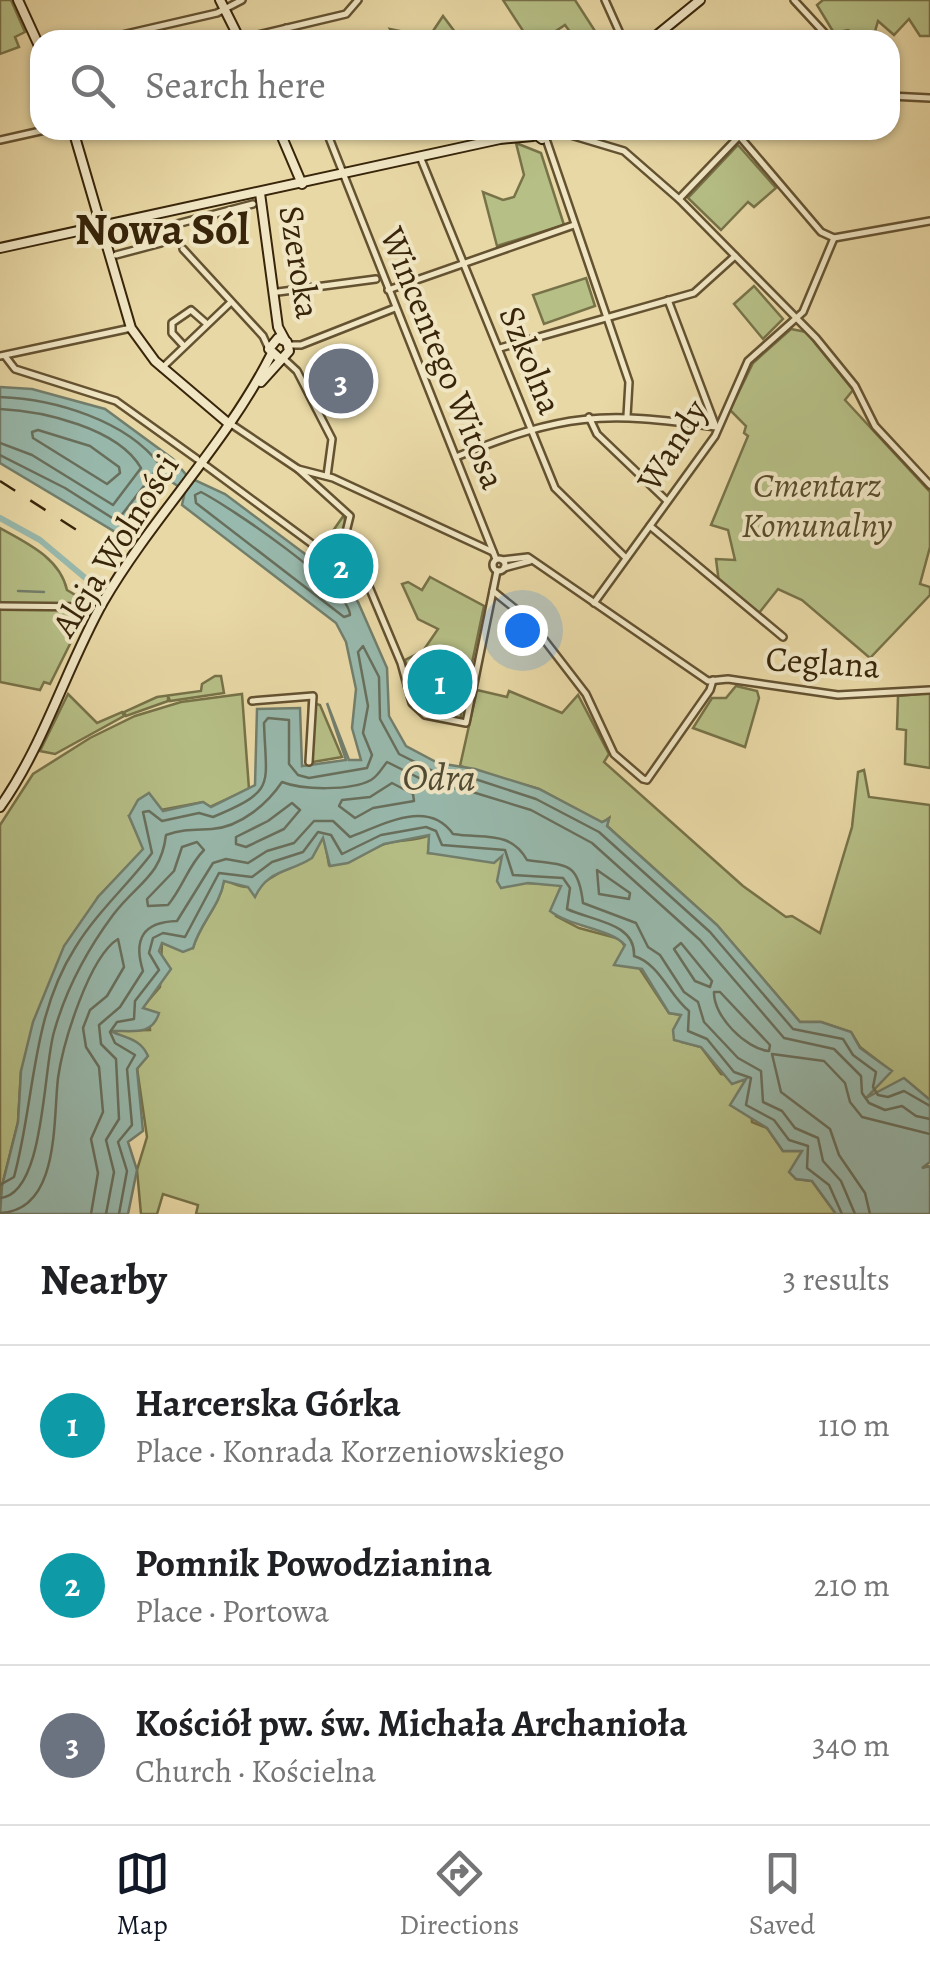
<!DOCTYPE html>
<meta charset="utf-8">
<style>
body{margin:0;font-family:Alegreya,serif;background:#f2f2f2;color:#202124}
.you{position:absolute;left:522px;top:630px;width:35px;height:35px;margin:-25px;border:8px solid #fff;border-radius:50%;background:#1a73e8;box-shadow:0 0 0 15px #1a73e833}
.badge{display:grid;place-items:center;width:65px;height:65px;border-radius:50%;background:#111827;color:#fff;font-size:32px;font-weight:700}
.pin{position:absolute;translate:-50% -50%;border:5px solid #fff;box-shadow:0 2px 10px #0006}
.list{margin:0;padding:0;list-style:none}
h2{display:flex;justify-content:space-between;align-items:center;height:130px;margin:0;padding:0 40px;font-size:42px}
h2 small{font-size:32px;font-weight:400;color:#757577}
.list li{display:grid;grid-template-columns:65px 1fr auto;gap:30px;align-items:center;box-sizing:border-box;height:160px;padding:0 40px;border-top:2px solid #e0e0e0}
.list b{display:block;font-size:38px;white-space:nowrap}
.list p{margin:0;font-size:32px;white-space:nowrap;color:#757577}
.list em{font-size:32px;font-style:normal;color:#757577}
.icon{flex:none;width:55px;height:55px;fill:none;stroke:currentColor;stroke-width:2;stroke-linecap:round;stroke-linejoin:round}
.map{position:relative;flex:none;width:930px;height:1214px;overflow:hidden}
.search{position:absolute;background:#fff;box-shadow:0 2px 8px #0004;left:30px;right:30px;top:30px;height:110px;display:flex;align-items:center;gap:25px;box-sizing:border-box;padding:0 35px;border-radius:30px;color:#757577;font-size:38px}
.sheet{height:610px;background:#fff}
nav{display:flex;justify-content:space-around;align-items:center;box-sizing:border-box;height:140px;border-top:2px solid #e0e0e0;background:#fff;font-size:28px;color:#757577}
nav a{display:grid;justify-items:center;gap:5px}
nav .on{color:#111827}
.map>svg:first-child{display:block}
.green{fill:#b6bf86;stroke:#777248;stroke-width:2.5}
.water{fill:#98b9ad;stroke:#727e6c;stroke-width:2.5}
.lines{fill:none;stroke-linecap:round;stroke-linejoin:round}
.shore{stroke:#686f5c;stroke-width:2.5}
.stream{stroke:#727e6c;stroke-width:2.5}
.canal{stroke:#98b9ad;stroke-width:6}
.street-casing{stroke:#645231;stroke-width:10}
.secondary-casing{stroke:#38250a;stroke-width:12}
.street{stroke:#f0e6c4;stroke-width:5}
.secondary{stroke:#f0e6c4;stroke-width:8}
.rail{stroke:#38250a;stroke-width:2.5;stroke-dasharray:18 18;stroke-linecap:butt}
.labels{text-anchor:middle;stroke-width:8;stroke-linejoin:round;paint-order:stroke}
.street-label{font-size:35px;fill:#38250a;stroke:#f0e6c4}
.park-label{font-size:35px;font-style:italic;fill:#584c29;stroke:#f0e6c4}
.water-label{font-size:38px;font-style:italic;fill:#504a33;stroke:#f0e6c4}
.district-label{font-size:45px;font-weight:bold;fill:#38250a;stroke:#f0e6c4}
</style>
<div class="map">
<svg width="930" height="1214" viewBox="0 0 930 1214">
<rect width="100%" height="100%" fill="#e8d8a5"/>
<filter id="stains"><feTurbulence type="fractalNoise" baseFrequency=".002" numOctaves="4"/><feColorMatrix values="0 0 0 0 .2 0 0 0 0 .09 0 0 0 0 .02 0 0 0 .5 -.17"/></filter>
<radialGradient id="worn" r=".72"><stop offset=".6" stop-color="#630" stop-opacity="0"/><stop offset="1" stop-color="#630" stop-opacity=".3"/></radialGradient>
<!-- green -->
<g class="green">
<path d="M0 0H11L25 32 15 37 19 47 0 54Z"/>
<path d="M503 0H575L595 31 576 40 565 25 542 40H529Z"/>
<path d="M823 0H930V36H920L909 19 894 35 878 21 874 35 866 40 848 30 834 33 817 5Z"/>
<path d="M443 16 461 40H396L390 29 429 37Z"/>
<path d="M516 143 541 153 564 225 497 246 483 192 503 200 514 197 524 175Z"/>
<path d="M738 145 776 188 754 207 748 202 721 230 688 198Z"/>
<path d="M586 278 595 306 544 324 533 295Z"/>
<path d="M754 286 783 319 763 339 734 304Z"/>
<path d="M791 329 806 332 853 390 845 400 930 492V547L920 584 930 587V595L870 658 802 600 778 589 759 613H753L719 583 716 559 735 560 728 530 711 525 748 436 744 433 746 426 730 410 753 363Z"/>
<path d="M344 515 351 554 347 560 321 548Z"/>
<path d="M0 528C27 543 60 558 67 590L90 604 50 684 44 682 40 690 0 682Z"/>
<path d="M430 577 484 606 460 720C409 715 416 702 405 660L423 651 438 629 418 619 402 584 408 582 422 590Z"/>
<path d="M215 676H221L224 693 170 701 168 696V701L126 716 124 712 157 697 201 691 202 684Z"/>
<path d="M736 686 757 691 759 698 745 747 693 728 712 698H726Z"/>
<path d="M477 690 507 697 509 691 562 713 578 695 609 754 604 762 743 886 786 917 792 916 820 933 852 827 858 772 864 770 869 797 930 805V1100L904 1079 865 1099 891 1071 860 1047 851 1032 821 1022H800L717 925 607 826 609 818 602 823 539 789 460 766Z"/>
<path d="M930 693V768L905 764 906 730 897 729 898 696Z"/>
<path d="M68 694 97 723 122 712 124 716 55 754 40 751Z"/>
<path d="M242 694 249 789 210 807 203 802 129 816 144 849 98 897 21 1071 18 1122 2 1186 0 1214V825L33 774 90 738 135 716 181 702Z"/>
<path d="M309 702 320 705 342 757 307 763Z"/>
<path d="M430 835 428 853 503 854 528 883 562 885 556 916 579 928 620 939 669 1013 682 1015V1042L701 1047 721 1074 748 1077 752 1122 767 1128 783 1151H803L796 1179 812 1181 836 1214H196L198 1205 163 1194 157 1214H141L137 1170 147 1137 137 1068 106 1031 150 1030 149 1012 142 1008 160 987 162 942 193 948C200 923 220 906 224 880 231 882 241 888 248 887 270 885 307 851 324 837L329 865C348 860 365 854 382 845 396 838 414 843 430 835Z"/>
</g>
<!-- water -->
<path class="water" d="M0 387 32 389 105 409 173 459 188 477 225 494 337 578 358 602 387 668 389 716 406 746 438 763 475 769 539 789 602 822 609 819 607 826 717 925 800 1022H821L851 1032 860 1048 892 1071 866 1098 904 1078 930 1100V1162L922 1168 930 1166V1214H836L812 1181 796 1179 789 1172 802 1151H783L767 1128 730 1105 746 1079 732 1084 701 1047 674 1040 673 1030 681 1015 669 1013 642 969 614 965 625 945C611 929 571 927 550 911L561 886 528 883 501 888 497 881 502 856 494 863 428 853 429 835 384 844 348 863 330 866 323 838 312 858C289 873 268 869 255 897L248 887 224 881C220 906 200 923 193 948L183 952 162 943 159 951 171 969 143 1008 159 1013C152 1037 131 1030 110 1031 126 1038 141 1039 148 1056L137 1069 143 1131 128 1142 137 1170 128 1214H0L2 1186 18 1122 21 1071 33 1022 64 946 98 897 143 849 129 816 138 800 149 793 163 811 203 802 211 807 255 785 257 709 300 708 302 766 346 760 327 703 349 760H361L352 728 356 689 346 642 336 623 182 505 185 491 163 476 122 536 0 463Z"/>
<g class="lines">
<!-- shore -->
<g class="shore">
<path d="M0 397C54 399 126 420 160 465L117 521 65 488 0 455"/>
<path d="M0 409C43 411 118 428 141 468L113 505 32 455 0 443"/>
<path d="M38 430 90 446 119 467 120 473 107 484 33 438 32 432Z"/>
<path d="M201 492C230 507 349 587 350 615L344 617 196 503 195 495Z"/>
<path d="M392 783 413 794 414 801 373 808 355 818 339 806 342 800 370 797Z"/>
<path d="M292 803 300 810 284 829 246 847 236 844V837L268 821Z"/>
<path d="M197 842 204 850C188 866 183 887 168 905L148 906 147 899 174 871 182 847Z"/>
<path d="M597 870 630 893 629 899 599 894Z"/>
<path d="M681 943 712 981 710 987 695 981 674 949Z"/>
<path d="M714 992H720L770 1045 769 1051C746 1049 713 1016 714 992Z"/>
<path d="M0 1185 14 1177C35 1100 31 1017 75 948 97 912 127 886 152 853L143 812 149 811 162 821 199 813 213 817C277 790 266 787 264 723L268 718 289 720V764L298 775 309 778 367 768 372 755 363 733 368 706 358 652 363 646 379 677 380 719 399 754 435 772 472 778 536 799 599 832 710 932 793 1029 843 1039 853 1055 876 1072 873 1087 878 1095 888 1097 904 1091 930 1106"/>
<path d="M0 1198C45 1195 43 1068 54 1032 66 989 87 950 113 915 137 883 161 877 166 835 183 829 195 830 212 829 241 827 268 803 282 782 302 790 351 791 371 780 378 776 382 768 387 762L431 784 469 791 531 810 592 843 700 940 784 1038 834 1049 861 1076 862 1093 869 1103 885 1110 902 1106 916 1116 930 1119"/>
<path d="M0 1213C60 1211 53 1120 58 1078 63 1043 89 957 118 939L124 967 107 996 90 1010 83 1028 86 1047 99 1067 103 1112 91 1139 98 1173 91 1214"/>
<path d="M106 1214 114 1172 106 1140 119 1119 116 1059 101 1044 99 1025 120 1007 143 971C133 939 143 922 177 921L213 863 226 859 248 863 267 851 294 843 314 821H333L350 837C383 825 428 798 453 834 484 839 510 830 527 860 566 866 578 860 583 903L636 923 648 947 660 955 684 992 698 1002 704 1022 738 1058 761 1071 763 1102 782 1111 795 1128 818 1138 823 1161 841 1181 855 1214"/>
<path d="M119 1214 127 1171 118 1142 132 1125 127 1069 135 1055 115 1043 110 1032 117 1022 134 1019 135 1001 159 970 149 953 153 938 163 933 185 937 219 873 252 877 272 862 303 852 318 832 331 835 342 854 381 835 426 827 436 831 442 845 505 850 513 875 563 878 570 888 567 909C593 921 636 923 634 956 660 964 669 995 689 1011L688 1031 707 1039 734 1072 751 1078 746 1105 774 1120 789 1140 808 1146 807 1168 829 1185 842 1214"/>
<path d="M870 1214 865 1193 839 1155 830 1129 781 1092 772 1054 824 1061 845 1083 850 1102 862 1117 930 1134"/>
</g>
<!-- stream -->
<path class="stream" d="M18 591 44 592"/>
<!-- canal -->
<path class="canal" d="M0 518 40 540 102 592"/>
<defs>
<g id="street">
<path d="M605 0 623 40"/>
<path d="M794 0 831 40"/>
<path d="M286 28 291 40"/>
<path d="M241 39 346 14 358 0"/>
<path d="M100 40 217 13 242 0"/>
<path d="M890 96 930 98"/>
<path d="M326 130 496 559"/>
<path d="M554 130 624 151 679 199 816 338 855 386 875 426 930 485"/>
<path d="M734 130 821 232 834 238"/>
<path d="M546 139 629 382 627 416"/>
<path d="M0 140 45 130"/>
<path d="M421 159 555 488 626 558"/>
<path d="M679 199 745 130"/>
<path d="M834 238 930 221"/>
<path d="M183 249 263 336 269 349"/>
<path d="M116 255 161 243 173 225 253 204"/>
<path d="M388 290 574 225"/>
<path d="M278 292 376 279"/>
<path d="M289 345H301L395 308"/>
<path d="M184 346 172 333V323L191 310 207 324"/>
<path d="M500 348 694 293 735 256"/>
<path d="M0 356 131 328"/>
<path d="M5 356 15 369 116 401 197 459"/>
<path d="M283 358 297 371 332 439 327 476"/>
<path d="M162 368 231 302"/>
<path d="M589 417 597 434 667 501"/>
<path d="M231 424 298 469 333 478 493 552"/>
<path d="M456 457C564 413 602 411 716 427L668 300"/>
<path d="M201 462 327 555 342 562 358 561"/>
<path d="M298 469 350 516 346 532 401 663 412 703 425 715 466 723 497 571"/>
<path d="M650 526 783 637"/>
<circle cx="499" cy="565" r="6"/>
<path d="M502 560 528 557 708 681 728 679 838 695 930 690"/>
<path d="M504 568 530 561"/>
<path d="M493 591 529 620 586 694 614 754 643 779 647 780 710 690 713 680"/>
<path d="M594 603 715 436 748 361 803 312 834 238"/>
<path d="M1 606 93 607"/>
<path d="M252 701 313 696 309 762"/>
</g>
<g id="secondary">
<path d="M18 0 40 48"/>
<path d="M220 0 240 40"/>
<path d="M651 40 700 0"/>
<path d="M73 130 131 328 155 361 228 423"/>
<path d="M279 130 302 184"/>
<path d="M530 130 542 139 554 130"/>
<path d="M260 193 278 327 285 340"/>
<path d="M0 248 500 139 533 136"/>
<path d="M261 382 289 351 287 342 278 338 269 349 280 359"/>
<path d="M0 807C44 745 66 668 103 602 153 516 226 444 271 355"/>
</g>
</defs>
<!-- street casing -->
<use href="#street" class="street-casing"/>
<!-- secondary casing -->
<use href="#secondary" class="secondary-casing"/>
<!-- street -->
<use href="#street" class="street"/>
<!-- secondary -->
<use href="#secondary" class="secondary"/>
<!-- rail -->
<path class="rail" d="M0 481 86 536"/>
</g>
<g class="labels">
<!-- street labels -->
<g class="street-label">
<text transform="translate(300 262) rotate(81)" y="12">Szeroka</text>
<text transform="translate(443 358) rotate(68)" y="12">Wincentego Witosa</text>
<text transform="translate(531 360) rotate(68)" y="12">Szkolna</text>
<text transform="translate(672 445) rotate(-58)" y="12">Wandy</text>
<text transform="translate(115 545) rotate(-58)" y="12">Aleja Wolności</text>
<text transform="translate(823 662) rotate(4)" y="12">Ceglana</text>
</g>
<!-- park labels -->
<g class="park-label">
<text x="817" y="497">Cmentarz<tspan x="817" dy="40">Komunalny</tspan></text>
</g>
<!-- water labels -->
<g class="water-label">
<text transform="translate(439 777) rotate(1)" y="13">Odra</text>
</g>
<!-- district labels -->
<g class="district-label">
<text x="162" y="244">Nowa Sól</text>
</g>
</g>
<rect width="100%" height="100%" filter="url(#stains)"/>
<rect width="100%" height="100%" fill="url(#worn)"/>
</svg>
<div class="you"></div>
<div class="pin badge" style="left:440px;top:682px;background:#0f9aa8">1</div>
<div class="pin badge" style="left:341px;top:566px;background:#0f9aa8">2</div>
<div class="pin badge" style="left:341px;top:381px;background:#6b7280">3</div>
<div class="search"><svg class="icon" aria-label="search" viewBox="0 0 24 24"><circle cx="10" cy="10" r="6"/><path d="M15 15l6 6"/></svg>Search here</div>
</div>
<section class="sheet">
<h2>Nearby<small>3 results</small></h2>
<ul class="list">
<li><span class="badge" style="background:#0f9aa8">1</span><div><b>Harcerska Górka</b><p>Place · Konrada Korzeniowskiego</p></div><em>110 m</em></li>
<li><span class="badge" style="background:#0f9aa8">2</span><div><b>Pomnik Powodzianina</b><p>Place · Portowa</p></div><em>210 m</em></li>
<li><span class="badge" style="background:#6b7280">3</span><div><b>Kościół pw. św. Michała Archanioła</b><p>Church · Kościelna</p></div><em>340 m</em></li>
</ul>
</section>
<nav>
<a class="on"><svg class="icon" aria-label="map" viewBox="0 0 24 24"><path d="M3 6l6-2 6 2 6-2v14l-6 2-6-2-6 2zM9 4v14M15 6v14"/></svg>Map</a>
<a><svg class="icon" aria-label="directions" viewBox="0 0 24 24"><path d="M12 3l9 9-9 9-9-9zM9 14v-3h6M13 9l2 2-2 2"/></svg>Directions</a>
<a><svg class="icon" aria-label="saved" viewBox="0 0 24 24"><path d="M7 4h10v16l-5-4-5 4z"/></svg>Saved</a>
</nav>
